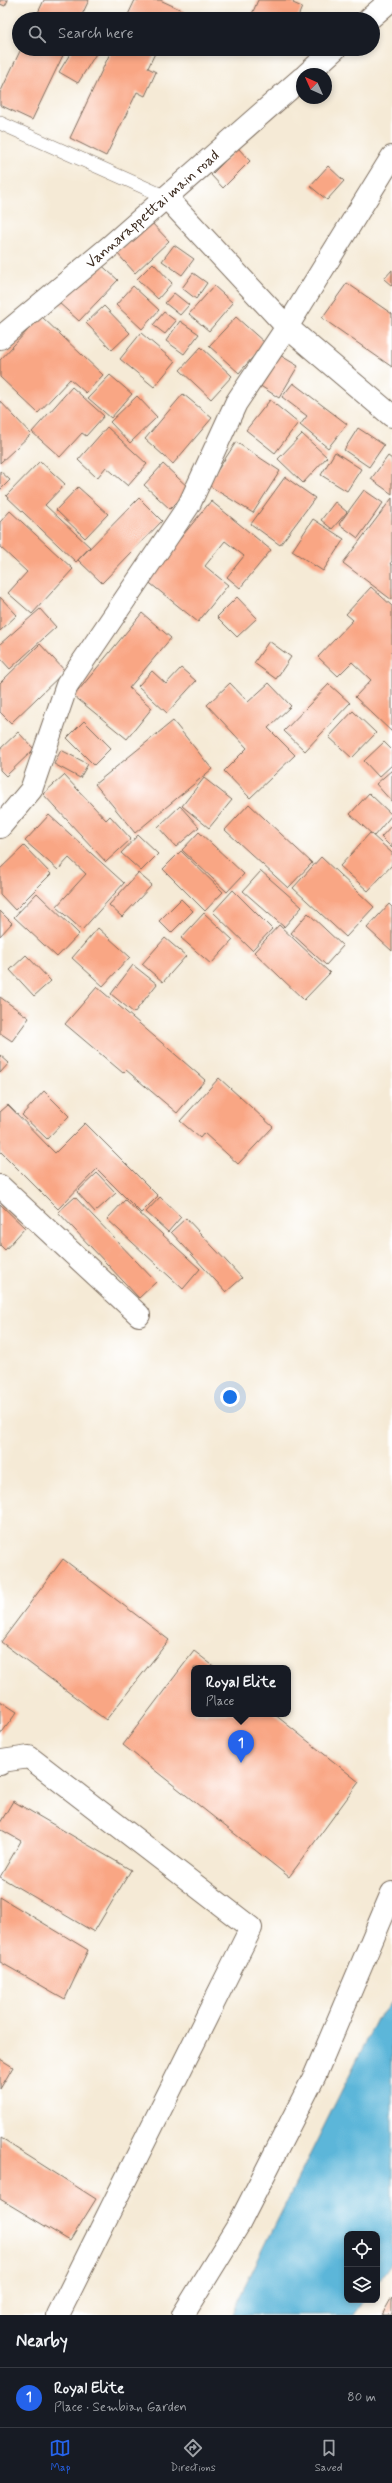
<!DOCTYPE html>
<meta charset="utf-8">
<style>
body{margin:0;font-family:Mynerve,sans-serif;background:#242831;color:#f1f3f6}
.controls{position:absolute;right:12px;bottom:12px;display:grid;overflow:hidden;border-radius:8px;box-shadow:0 2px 6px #0003}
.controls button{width:36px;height:36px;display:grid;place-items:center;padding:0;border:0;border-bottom:1px solid #363941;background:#171b24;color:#f1f3f6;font:20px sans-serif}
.compass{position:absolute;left:296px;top:68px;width:36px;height:36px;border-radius:50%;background:#171b24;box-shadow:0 2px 6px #0003;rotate:315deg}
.you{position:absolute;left:230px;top:1397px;width:14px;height:14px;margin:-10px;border:3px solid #fff;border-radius:50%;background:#1a73e8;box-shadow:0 0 0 6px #1a73e833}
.badge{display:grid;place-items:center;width:26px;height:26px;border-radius:50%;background:#2563eb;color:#fff;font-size:13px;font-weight:700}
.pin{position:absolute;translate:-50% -33px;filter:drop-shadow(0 1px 2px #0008)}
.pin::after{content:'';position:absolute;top:21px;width:14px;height:12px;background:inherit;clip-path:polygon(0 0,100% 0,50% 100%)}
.popup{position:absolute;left:191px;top:1665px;width:100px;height:52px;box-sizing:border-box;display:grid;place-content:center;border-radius:8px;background:#171b24;filter:drop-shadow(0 1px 3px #0005);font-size:13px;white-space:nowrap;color:#9ea1a6}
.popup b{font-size:15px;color:#f1f3f6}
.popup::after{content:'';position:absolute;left:50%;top:100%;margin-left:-8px;border:8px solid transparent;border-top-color:#171b24}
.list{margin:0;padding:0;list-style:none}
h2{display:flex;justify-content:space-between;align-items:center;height:52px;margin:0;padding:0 16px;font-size:17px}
h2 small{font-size:13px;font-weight:400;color:#9ea1a6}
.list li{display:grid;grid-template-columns:26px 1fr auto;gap:12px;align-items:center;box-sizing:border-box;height:60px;padding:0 16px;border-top:1px solid #363941}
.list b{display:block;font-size:15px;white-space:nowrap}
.list p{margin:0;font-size:13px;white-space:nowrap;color:#9ea1a6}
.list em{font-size:13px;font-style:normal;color:#9ea1a6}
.icon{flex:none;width:22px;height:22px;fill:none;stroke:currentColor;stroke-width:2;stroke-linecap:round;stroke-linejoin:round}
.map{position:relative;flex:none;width:392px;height:2315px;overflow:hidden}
.search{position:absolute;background:#171b24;box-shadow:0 2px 6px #0003;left:12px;right:12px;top:12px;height:44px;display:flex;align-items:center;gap:10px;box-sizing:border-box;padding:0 14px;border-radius:22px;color:#9ea1a6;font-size:15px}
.sheet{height:112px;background:#171b24}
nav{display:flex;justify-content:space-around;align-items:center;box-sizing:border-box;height:56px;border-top:1px solid #363941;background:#171b24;font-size:11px;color:#9ea1a6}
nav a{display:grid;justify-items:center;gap:2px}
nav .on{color:#2563eb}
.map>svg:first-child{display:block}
.water{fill:#5bb6d9;stroke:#4b707c}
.building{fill:#f9a684}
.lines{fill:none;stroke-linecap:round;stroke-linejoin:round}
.service-casing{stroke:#7c6d5e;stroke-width:14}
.minor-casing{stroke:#7c6d5e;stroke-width:24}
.tertiary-casing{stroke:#7c6d5e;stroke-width:24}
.service{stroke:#fff;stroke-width:13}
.minor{stroke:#fff;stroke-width:22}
.tertiary{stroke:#fff;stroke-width:22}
.labels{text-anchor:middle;stroke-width:4;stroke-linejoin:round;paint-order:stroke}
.street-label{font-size:15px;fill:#3b2a1e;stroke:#fff}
</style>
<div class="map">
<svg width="392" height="2315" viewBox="0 0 392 2315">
<rect width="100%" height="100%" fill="#fff"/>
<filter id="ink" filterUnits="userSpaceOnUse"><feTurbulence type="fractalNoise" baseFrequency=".025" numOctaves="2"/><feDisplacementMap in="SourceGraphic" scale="8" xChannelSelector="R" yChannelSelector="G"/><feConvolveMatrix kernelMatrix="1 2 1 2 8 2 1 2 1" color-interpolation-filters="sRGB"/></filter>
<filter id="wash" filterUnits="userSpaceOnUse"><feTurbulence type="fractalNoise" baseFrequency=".012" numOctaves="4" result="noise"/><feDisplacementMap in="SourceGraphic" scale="16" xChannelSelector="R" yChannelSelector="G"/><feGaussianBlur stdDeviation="0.9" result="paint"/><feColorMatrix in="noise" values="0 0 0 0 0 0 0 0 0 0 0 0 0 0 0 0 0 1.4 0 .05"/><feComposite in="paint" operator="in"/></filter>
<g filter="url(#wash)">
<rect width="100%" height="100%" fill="#f5ead6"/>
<!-- water -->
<path class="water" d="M392 2002V2262L377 2283V2234H347V2300H365L354 2315H233L240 2296 377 2019Z"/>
<g id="blocks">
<!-- building -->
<g class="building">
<path d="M0 0H8L5 6 0 4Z"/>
<path d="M44 0H89L80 19H35Z"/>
<path d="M135 0H160L197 17 196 19H126Z"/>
<path d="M258 0H294L293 3 302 7 297 19H262L252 14Z"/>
<path d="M21 49H66L32 120 0 105V93Z"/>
<path d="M73 49H93L97 52 78 83 59 72Z"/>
<path d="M112 49H157L148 68 156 72 145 96 137 92 106 156 70 138Z"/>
<path d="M238 148 250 161 223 188 211 175Z"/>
<path d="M328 166 344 181 327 200 310 186Z"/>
<path d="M150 221 169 241 135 273 116 252Z"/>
<path d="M174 245 194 259 182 275 162 261Z"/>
<path d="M97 261 118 280 79 321 58 302Z"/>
<path d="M153 263 172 283 158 299 137 279Z"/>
<path d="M392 270V286L384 279Z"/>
<path d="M193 273 207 283 196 299 182 288Z"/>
<path d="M347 283 392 314V367L322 318Z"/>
<path d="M133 286 159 310 142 329 116 305Z"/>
<path d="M214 286 233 303 209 331 189 314Z"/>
<path d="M174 293 189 305 180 315 165 303Z"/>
<path d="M104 306 130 333 112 350 86 323Z"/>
<path d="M164 312 176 321 165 334 153 325Z"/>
<path d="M41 316 103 375 86 393 70 379 38 413 0 377V360Z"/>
<path d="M236 317 265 343 239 373 209 346Z"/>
<path d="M180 321 199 334 184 354 166 341Z"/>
<path d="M141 333 175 362 154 387 120 359Z"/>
<path d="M201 347 232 376 211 399 180 370Z"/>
<path d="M278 354 298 366 279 398 259 385Z"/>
<path d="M110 375 132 394 111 418 88 398Z"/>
<path d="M293 383 347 424 328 448 300 425 307 416 282 397Z"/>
<path d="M72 387 104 416 86 436 82 433 60 457 32 432Z"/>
<path d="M183 394 212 418 173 464 145 439Z"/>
<path d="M137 396 157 417 130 443 110 422Z"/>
<path d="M270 400 298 423 275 453 246 430Z"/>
<path d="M0 401 31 434 0 463Z"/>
<path d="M107 427 147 464 128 486 106 467 97 478 78 460Z"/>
<path d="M358 428 384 445 369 467 344 450Z"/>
<path d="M302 434 327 457 303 483 278 459Z"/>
<path d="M236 442 280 471 253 513 208 485Z"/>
<path d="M335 452 361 469 347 491 321 475Z"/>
<path d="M388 456 392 459V494L371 479Z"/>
<path d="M40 461 65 484 45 505 90 547 76 562 6 496Z"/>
<path d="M163 464 190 489 170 509 144 485Z"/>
<path d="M0 471 10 480 0 490Z"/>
<path d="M285 477 315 498 280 545 251 524Z"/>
<path d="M78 487 108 514 85 538 56 510Z"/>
<path d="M364 490 383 503 358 538 339 524Z"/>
<path d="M139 498 162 521 102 583 78 560Z"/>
<path d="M392 498V561L390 564 392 565V600L343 563Z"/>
<path d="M211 501 271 550 240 588 227 577 244 556 225 541 205 566 228 585 198 622 146 580Z"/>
<path d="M335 502 347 512 332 529 321 520Z"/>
<path d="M10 511 73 569 32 614 8 593 27 572 0 547V522Z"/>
<path d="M313 519 344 539 323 571 292 551Z"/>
<path d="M371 587 392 606V732L355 697 371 680 352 662 338 676 318 657 353 620 346 614Z"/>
<path d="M0 597 17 615 0 631Z"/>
<path d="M237 597 257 618 237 637 217 617Z"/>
<path d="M40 609 56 627 10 669 0 658V644Z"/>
<path d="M142 613 171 638 129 688 152 708 127 739 74 696Z"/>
<path d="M269 641 291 657 276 679 254 663Z"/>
<path d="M40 644 65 671 11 723 0 712V683Z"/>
<path d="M181 668 196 681 167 713 138 686 152 671 166 684Z"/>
<path d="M230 683 248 702 269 683 291 706 268 728 295 755 250 798 224 771 247 748 207 705Z"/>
<path d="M329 684 350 703 305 751 284 731Z"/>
<path d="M353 711 376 733 352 758 329 737Z"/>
<path d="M84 721 111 748 94 765 67 738Z"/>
<path d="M173 721 212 769 135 833 95 784Z"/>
<path d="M18 732 34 749 6 776 0 770V749Z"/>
<path d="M384 742 392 750V765L379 777 364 761Z"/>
<path d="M61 750 88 764 80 778 54 764Z"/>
<path d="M392 770V802L376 784Z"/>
<path d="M64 775 106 820 110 816 131 839 106 862 43 794Z"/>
<path d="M204 778 232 800 209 828 182 806Z"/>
<path d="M369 793 392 815 374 836 350 814Z"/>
<path d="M249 804 312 863 288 888 225 830Z"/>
<path d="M180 806 199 827 176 847 158 827Z"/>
<path d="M49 815 124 883 82 930 56 907 86 874 69 858 58 870 25 841Z"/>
<path d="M392 825V848L381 837Z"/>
<path d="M199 832 244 874 227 892 182 850Z"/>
<path d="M370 833 392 853V865L368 891 340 866Z"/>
<path d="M138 835 158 854 141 871 121 853Z"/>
<path d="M24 846 51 874 15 910 0 894V869Z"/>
<path d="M181 851 223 892 205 911 163 869Z"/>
<path d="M321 857 374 907 346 937 293 888Z"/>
<path d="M261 871 302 907 284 927 243 891Z"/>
<path d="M138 873 152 885 122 917 109 905Z"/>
<path d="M233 890 272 929 252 950 213 912Z"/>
<path d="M37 893 79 934 57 957 14 917Z"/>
<path d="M181 899 193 911 171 933 159 921Z"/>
<path d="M389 904 392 907V951L367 928Z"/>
<path d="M0 911 12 923 0 936Z"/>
<path d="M204 913 233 940 211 964 181 938Z"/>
<path d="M308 913 343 946 326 965 291 933Z"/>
<path d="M279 925 330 973 304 1000 254 952Z"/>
<path d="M98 928 130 957 103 986 72 958Z"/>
<path d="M165 938 186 956 163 982 142 964Z"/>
<path d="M26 955 51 981 34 996 10 970Z"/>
<path d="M133 965 157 984 134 1013 111 994Z"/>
<path d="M97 987 205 1080 177 1113 126 1070 123 1073 65 1024Z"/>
<path d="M0 997 29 1018 12 1041 0 1033Z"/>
<path d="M0 1055 9 1063 0 1073Z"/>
<path d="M219 1078 273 1127 238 1164 204 1133 200 1138 180 1121Z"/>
<path d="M44 1091 69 1116 47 1139 22 1115Z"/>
<path d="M8 1105 55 1153 85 1123 158 1196 141 1213 97 1169 58 1209 0 1151V1112Z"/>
<path d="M97 1173 116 1193 95 1212 77 1192Z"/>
<path d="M75 1197 156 1282 139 1298 58 1212Z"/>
<path d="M160 1197 181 1217 168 1232 146 1212Z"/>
<path d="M125 1200 200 1269 183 1289 107 1219Z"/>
<path d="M0 1204 25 1228 5 1250 0 1245Z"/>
<path d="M186 1218 242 1278 226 1292 171 1232Z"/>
<path d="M63 1559 169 1640 106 1720 1 1642Z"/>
<path d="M194 1651 216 1668H194V1714H274L359 1782 289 1877 123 1745Z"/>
<path d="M0 1701 17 1712 0 1735Z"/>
<path d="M13 1801 131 1870 94 1932 0 1877 21 1841 0 1829V1823Z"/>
<path d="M0 1897 88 1950 65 1999 0 1962Z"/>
<path d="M0 2059 13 2067 0 2089Z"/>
<path d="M0 2138 96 2199 70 2241 0 2199Z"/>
<path d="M392 2297V2315H382Z"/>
</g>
</g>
</g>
<g filter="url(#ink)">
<use href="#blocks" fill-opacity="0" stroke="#7c6d5e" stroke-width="1"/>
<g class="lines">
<defs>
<path id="service" d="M0 123 166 197"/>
<g id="minor">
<path d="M369 19 391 0"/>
<path d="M307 74 335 49"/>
<path d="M166 197 287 327 392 416"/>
<path d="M0 338 108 248 302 78"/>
<path d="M0 827 31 790 67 685 189 505 236 403 287 327 392 157"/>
<path d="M0 1186 139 1315"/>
<path d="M0 1764 2 1761 29 1757 251 1928 58 2315"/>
</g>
<path id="tertiary" d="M183 2315 239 2224 315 2075 392 1893"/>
</defs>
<!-- service casing -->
<use href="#service" class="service-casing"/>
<!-- minor casing -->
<use href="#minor" class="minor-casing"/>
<!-- tertiary casing -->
<use href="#tertiary" class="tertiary-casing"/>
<!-- service -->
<use href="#service" class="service"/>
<!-- minor -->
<use href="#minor" class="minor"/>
<!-- tertiary -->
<use href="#tertiary" class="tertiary"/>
</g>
</g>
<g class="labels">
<!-- street labels -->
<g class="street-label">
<text transform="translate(152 209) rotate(-41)" y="5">Vannarappettai main road</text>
</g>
</g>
</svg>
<div class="controls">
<button><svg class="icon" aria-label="locate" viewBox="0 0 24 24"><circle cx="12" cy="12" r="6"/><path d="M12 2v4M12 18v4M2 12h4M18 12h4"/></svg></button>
<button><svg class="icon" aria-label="layers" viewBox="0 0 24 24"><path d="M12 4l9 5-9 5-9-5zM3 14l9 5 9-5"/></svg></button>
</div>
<svg class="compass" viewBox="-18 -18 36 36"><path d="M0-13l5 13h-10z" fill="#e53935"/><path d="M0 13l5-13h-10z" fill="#9ea1a6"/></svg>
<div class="you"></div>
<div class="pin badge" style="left:241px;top:1763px">1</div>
<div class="popup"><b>Royal Elite</b>Place</div>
<div class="search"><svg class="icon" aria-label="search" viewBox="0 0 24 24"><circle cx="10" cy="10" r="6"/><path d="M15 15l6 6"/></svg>Search here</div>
</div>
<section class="sheet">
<h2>Nearby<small></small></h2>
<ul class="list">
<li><span class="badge">1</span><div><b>Royal Elite</b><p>Place · Sembian Garden</p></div><em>80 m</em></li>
</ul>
</section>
<nav>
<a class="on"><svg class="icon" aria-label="map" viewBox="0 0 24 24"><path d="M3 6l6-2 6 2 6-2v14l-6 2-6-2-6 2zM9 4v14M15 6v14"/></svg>Map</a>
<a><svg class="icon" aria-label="directions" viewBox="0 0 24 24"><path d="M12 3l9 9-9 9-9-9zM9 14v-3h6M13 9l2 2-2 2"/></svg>Directions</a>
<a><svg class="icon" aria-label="saved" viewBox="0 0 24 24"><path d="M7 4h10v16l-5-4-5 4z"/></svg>Saved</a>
</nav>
